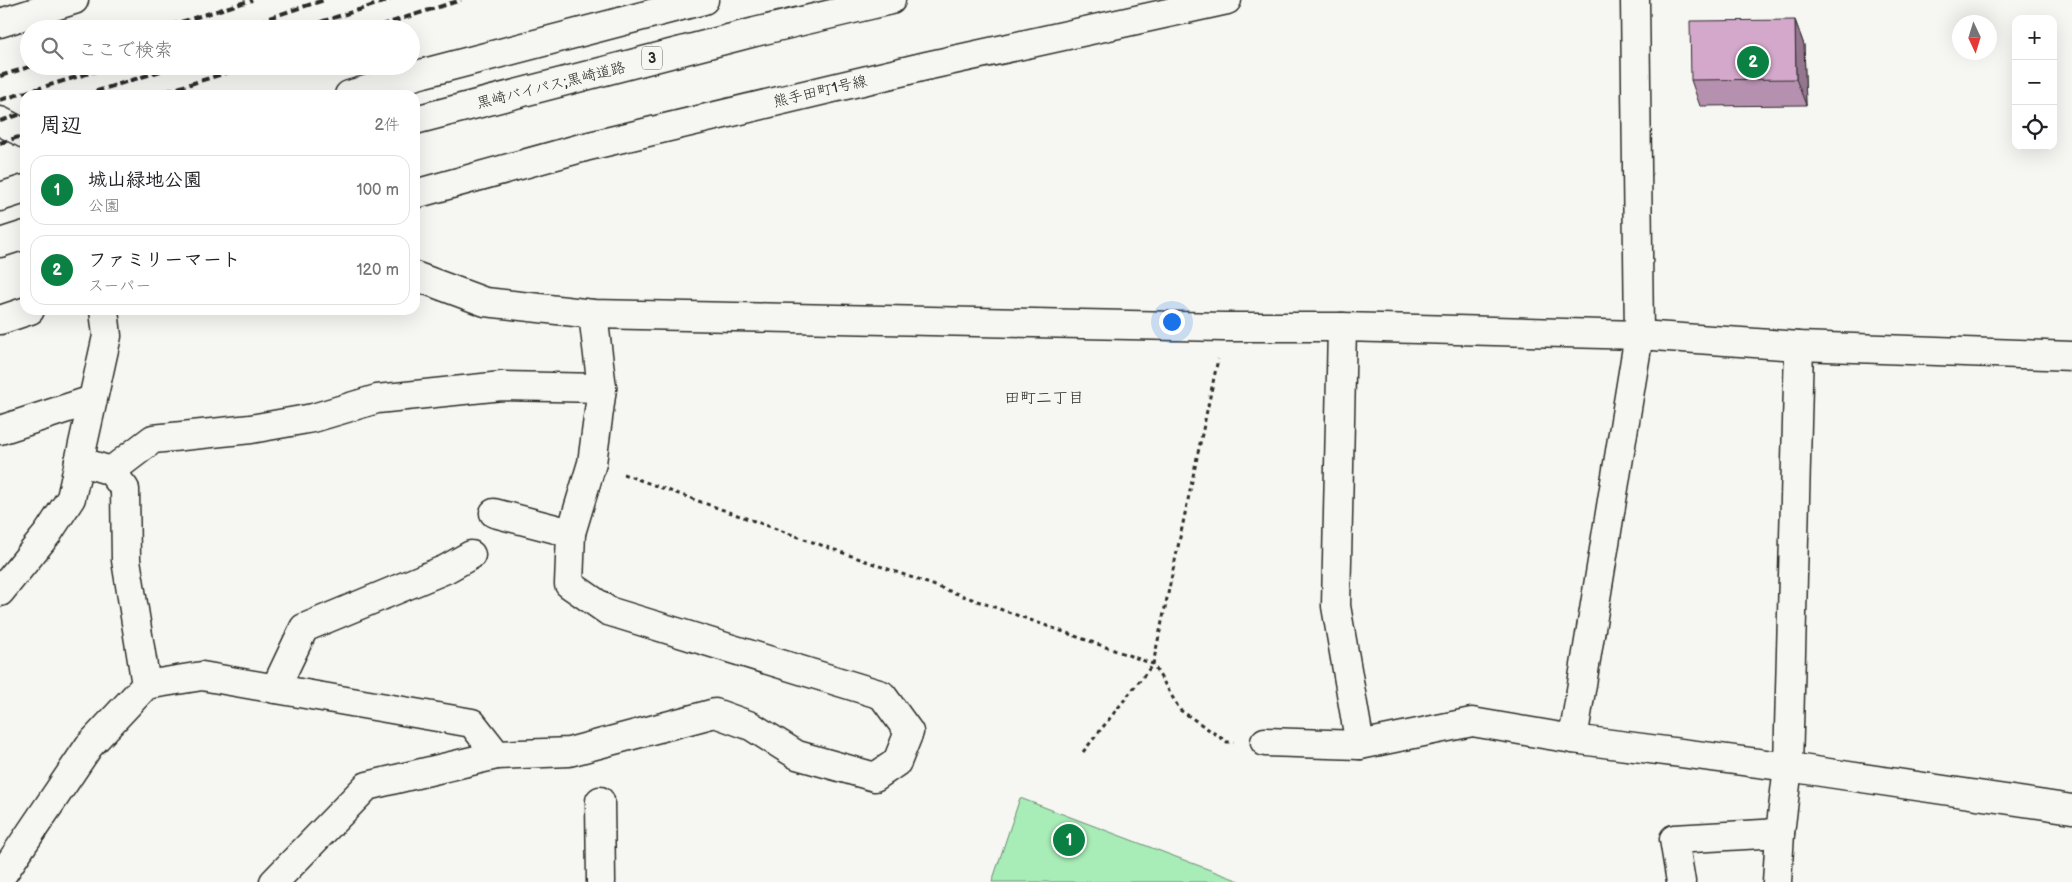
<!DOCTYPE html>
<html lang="ja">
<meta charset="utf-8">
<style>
body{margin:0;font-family:"Balsamiq Sans","Klee One",sans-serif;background:#f6f6f6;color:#202124}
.controls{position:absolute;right:15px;top:15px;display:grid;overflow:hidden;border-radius:10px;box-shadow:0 5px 20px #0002}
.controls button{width:45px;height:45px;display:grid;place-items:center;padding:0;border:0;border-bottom:1px solid #e0e0e0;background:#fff;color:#202124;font:25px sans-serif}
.compass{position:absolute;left:1952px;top:15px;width:45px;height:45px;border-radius:50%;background:#fff;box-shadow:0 5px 20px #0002;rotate:176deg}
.you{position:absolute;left:1171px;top:321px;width:18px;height:18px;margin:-12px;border:4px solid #fff;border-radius:50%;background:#1a73e8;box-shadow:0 0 0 8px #1a73e833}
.badge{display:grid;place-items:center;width:32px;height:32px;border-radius:50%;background:#0b8043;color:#fff;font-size:16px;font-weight:700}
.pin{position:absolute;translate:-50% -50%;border:2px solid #fff;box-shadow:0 1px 5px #0006}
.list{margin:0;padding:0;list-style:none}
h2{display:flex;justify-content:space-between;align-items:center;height:65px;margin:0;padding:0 20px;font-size:21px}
h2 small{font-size:16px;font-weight:400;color:#757577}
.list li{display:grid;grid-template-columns:32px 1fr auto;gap:15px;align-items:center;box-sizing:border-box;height:70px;margin:0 10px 10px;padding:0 10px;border:1px solid #e0e0e0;border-radius:15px}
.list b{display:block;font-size:19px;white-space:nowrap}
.list p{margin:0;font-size:16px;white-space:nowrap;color:#757577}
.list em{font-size:16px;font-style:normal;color:#757577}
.icon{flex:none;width:28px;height:28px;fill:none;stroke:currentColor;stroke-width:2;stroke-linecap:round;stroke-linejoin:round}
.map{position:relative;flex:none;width:2072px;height:882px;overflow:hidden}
.search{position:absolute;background:#fff;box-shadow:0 5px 20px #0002;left:20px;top:20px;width:400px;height:55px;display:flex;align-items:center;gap:12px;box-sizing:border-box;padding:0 18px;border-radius:28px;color:#757577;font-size:19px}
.panel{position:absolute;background:#fff;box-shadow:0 5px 20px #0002;left:20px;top:90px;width:400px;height:225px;border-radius:15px}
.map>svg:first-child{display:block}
.green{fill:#a8ecb7;stroke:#6a8c71}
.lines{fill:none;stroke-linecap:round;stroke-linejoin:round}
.minor-casing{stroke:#2b2b2b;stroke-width:31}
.highway-casing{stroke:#2b2b2b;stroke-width:31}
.path{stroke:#2b2b2b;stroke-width:3;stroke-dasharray:4 4;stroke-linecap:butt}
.minor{stroke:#f6f6f2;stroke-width:28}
.highway{stroke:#f6f6f2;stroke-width:28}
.rail{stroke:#2b2b2b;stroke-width:4;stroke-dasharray:8 4;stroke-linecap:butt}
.wall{fill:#b690af;stroke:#2b2b2b}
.shaded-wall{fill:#94768e;stroke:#2b2b2b}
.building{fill:#d4a8cb;stroke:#2b2b2b}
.labels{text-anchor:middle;stroke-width:5;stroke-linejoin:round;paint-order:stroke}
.shield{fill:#f6f6f2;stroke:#686867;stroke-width:1}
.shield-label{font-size:14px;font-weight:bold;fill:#2b2b2b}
.street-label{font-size:15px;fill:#2b2b2b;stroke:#f6f6f2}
.neighbourhood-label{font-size:16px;fill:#2b2b2b;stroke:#f6f6f2}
</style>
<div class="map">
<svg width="2072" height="882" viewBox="0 0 2072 882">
<rect width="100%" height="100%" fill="#f6f6f2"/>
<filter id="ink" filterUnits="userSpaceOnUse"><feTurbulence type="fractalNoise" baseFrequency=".02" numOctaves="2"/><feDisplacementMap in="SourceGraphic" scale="10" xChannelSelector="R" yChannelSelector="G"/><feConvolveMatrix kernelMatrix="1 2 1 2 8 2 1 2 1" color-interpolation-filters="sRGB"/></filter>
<g filter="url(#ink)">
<!-- green -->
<path class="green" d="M1020 798 1242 882H992Z"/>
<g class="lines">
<defs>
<g id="minor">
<path d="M0 23 74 0"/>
<path d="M0 121 25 134"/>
<path d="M415 194 585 147 926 66 1227 0"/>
<path d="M415 276 485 302 593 314 1224 327H1342L1639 335 1799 346 2072 356"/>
<path d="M0 320 30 310"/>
<path d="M1342 327 1336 606 1360 745"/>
<path d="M0 430 92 400"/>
<path d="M111 471 153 439 251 429 313 418 377 399 502 386 602 388"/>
<path d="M494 513 571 533"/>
<path d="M0 592 48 533 71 498 107 336 104 310"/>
<path d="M146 685 202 676 472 723 497 755"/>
<path d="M275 689 304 628 446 569 471 555"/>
<path d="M1573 739 1639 335 1635 0"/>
<path d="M1265 742 1360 745 1472 722 1573 739 1788 767 2072 809"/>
<path d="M600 801 601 882"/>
<path d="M0 878 89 746 146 685 126 560 125 489 111 471 79 461"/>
<path d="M274 882 367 786 497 755 569 752 715 713 751 726 797 755 875 777 897 762 909 732 882 695 608 611 569 584 571 533 592 463 602 388 593 314"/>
<path d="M1681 882 1674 839 1780 833"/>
<path d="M1777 882 1780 833 1788 767 1799 346"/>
</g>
<g id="highway">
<path d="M349 95 424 73 704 0"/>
<path d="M415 120 755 32 891 0"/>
<path d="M0 197 25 189"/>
<path d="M0 243 25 235"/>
</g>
</defs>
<!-- minor casing -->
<use href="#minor" class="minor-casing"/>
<!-- highway casing -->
<use href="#highway" class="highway-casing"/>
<!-- path -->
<g class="path">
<path d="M623 474 1153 664 1180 710 1227 742H1234"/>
<path d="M1083 752 1153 664 1218 359"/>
</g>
<!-- minor -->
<use href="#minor" class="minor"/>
<!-- highway -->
<use href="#highway" class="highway"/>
<!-- rail -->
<g class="rail">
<path d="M158 29 252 0"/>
<path d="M235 29 324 0"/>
<path d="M298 29 390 0"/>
<path d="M369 29 461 0"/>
<path d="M0 76 32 66"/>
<path d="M84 95 177 66"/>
<path d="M155 95 248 66"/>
<path d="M0 100 113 66"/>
<path d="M0 121 25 113"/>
<path d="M0 143 25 135"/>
</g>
</g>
<!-- wall -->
<path class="wall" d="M1795 20 1804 45 1806 105 1700 106 1691 80Z"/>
<!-- shaded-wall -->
<path class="shaded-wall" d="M1795 20 1804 45 1806 105 1796 79Z"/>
<!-- building -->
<path class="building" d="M1795 20 1796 79 1691 80 1690 21Z"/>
</g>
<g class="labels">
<!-- shield labels -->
<rect class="shield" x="642" y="46.5" width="20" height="23" rx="4"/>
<g class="shield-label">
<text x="652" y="63">3</text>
</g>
<!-- street labels -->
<g class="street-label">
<text transform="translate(551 85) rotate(-14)" y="5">黒崎バイパス;黒崎道路</text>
<text transform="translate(820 91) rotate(-13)" y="5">熊手田町1号線</text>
</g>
<!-- neighbourhood labels -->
<g class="neighbourhood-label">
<text x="1044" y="403">田町二丁目</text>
</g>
</g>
</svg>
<div class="controls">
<button>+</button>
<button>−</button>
<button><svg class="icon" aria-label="locate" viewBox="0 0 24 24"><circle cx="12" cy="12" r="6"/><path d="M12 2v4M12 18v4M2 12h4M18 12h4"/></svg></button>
</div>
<svg class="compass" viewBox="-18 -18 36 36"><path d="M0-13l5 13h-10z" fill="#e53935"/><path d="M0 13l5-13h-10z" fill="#757577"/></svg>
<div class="you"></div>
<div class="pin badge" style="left:1069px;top:840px">1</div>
<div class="pin badge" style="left:1753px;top:62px">2</div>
<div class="search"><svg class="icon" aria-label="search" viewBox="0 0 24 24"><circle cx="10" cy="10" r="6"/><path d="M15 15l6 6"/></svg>ここで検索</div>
<section class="panel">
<h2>周辺<small>2件</small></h2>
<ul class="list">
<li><span class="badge">1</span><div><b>城山緑地公園</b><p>公園</p></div><em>100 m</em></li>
<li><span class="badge">2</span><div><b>ファミリーマート</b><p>スーパー</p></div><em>120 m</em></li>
</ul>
</section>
</div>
